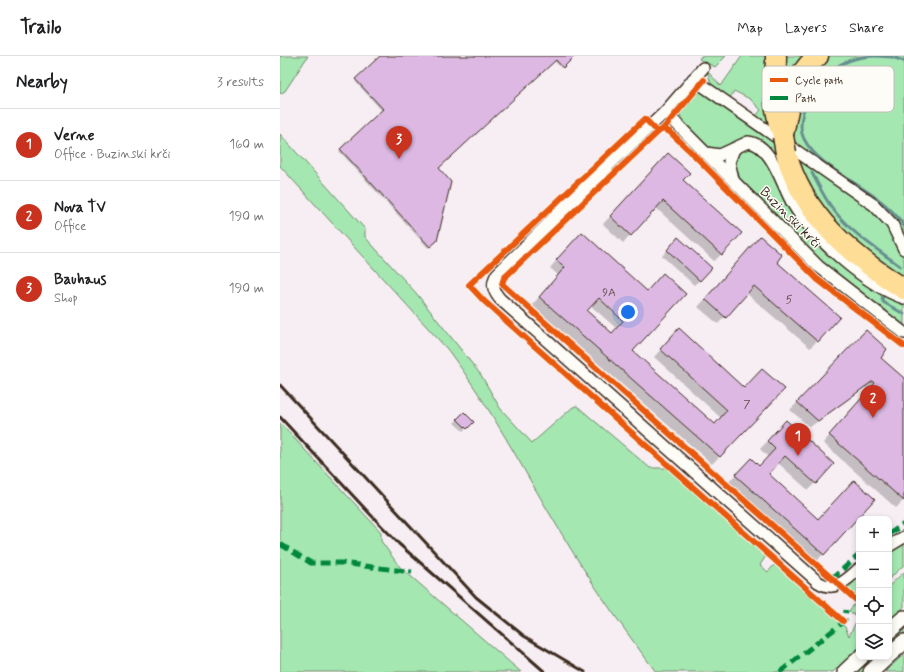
<!DOCTYPE html>
<meta charset="utf-8">
<style>
body{margin:0;font-family:Mynerve,sans-serif;background:#f6f6f6;color:#202124}
.controls{position:absolute;right:12px;bottom:12px;display:grid;overflow:hidden;border-radius:8px;box-shadow:0 2px 6px #0003}
.controls button{width:36px;height:36px;display:grid;place-items:center;padding:0;border:0;border-bottom:1px solid #e0e0e0;background:#fff;color:#202124;font:20px sans-serif}
.you{position:absolute;left:348px;top:256px;width:14px;height:14px;margin:-10px;border:3px solid #fff;border-radius:50%;background:#1a73e8;box-shadow:0 0 0 6px #1a73e833}
.badge{display:grid;place-items:center;width:26px;height:26px;border-radius:50%;background:#c8321e;color:#fff;font-size:13px;font-weight:700}
.pin{position:absolute;translate:-50% -33px;filter:drop-shadow(0 1px 2px #0008)}
.pin::after{content:'';position:absolute;top:21px;width:14px;height:12px;background:inherit;clip-path:polygon(0 0,100% 0,50% 100%)}
.list{margin:0;padding:0;list-style:none}
h2{display:flex;justify-content:space-between;align-items:center;height:52px;margin:0;padding:0 16px;font-size:17px}
h2 small{font-size:13px;font-weight:400;color:#757577}
.list li{display:grid;grid-template-columns:26px 1fr auto;gap:12px;align-items:center;box-sizing:border-box;height:72px;padding:0 16px;border-top:1px solid #e0e0e0}
.list b{display:block;font-size:15px;white-space:nowrap}
.list p{margin:0;font-size:13px;white-space:nowrap;color:#757577}
.list em{font-size:13px;font-style:normal;color:#757577}
.icon{flex:none;width:22px;height:22px;fill:none;stroke:currentColor;stroke-width:2;stroke-linecap:round;stroke-linejoin:round}
.map{position:relative;flex:none;width:624px;height:616px;overflow:hidden}
header{display:flex;align-items:center;gap:24px;box-sizing:border-box;height:56px;padding:0 20px;background:#fff;border-bottom:1px solid #e0e0e0}
header strong{font-size:19px}
nav{display:flex;gap:22px;margin-inline-start:auto;font-size:14px}
main{display:flex}
aside{flex:1;background:#fff}
.map>svg:first-child{display:block}
.green{fill:#a4e7b1;stroke:#708868}
.shadow{fill:#0003;fill-rule:evenodd}
.lines{fill:none;stroke-linecap:round;stroke-linejoin:round}
.stream{stroke:#66908f;stroke-width:3}
.building{fill:#dcb8e2;stroke:#3b2a1e;fill-rule:evenodd}
.minor-casing{stroke:#3b2a1e;stroke-width:14}
.secondary-casing{stroke:#3b2a1e;stroke-width:18}
.motorway-casing{stroke:#3b2a1e;stroke-width:23}
.minor{stroke:#fdfcf7;stroke-width:11}
.secondary{stroke:#fdfcf7;stroke-width:15}
.motorway{stroke:#fedd96;stroke-width:20}
.rail{stroke:#3b2a1e;stroke-width:3}
.motorway-bridge-casing{stroke:#3b2a1e;stroke-width:23;stroke-linecap:butt}
.motorway-bridge{stroke:#fedd96;stroke-width:20}
.quiet{stroke:#00873e;stroke-width:5;stroke-dasharray:10 5;stroke-linecap:butt}
.cycleway-casing{stroke:#fdfcf7;stroke-width:8}
.cycleway{stroke:#e8590c;stroke-width:6}
.labels{text-anchor:middle;stroke-width:3;stroke-linejoin:round;paint-order:stroke}
.number-label{font-size:12px;fill:#634e4f}
.street-label{font-size:14px;fill:#3b2a1e;stroke:#fdfcf7}
.key{fill:#fdfcf7;stroke:#c3bdb6;stroke-width:1}
.key-label{font-size:11px;fill:#3b2a1e}
</style>
<header>
<strong>Trailo</strong>
<nav><a>Map</a><a>Layers</a><a>Share</a></nav>
</header>
<main>
<aside>
<h2>Nearby<small>3 results</small></h2>
<ul class="list">
<li><span class="badge">1</span><div><b>Verne</b><p>Office · Buzinski krči</p></div><em>160 m</em></li>
<li><span class="badge">2</span><div><b>Nova TV</b><p>Office</p></div><em>190 m</em></li>
<li><span class="badge">3</span><div><b>Bauhaus</b><p>Shop</p></div><em>190 m</em></li>
</ul>
</aside>
<div class="map">
<svg width="624" height="616" viewBox="0 0 624 616">
<rect width="100%" height="100%" fill="#f6eef3"/>
<filter id="ink" filterUnits="userSpaceOnUse"><feTurbulence type="fractalNoise" baseFrequency=".025" numOctaves="2"/><feDisplacementMap in="SourceGraphic" scale="8" xChannelSelector="R" yChannelSelector="G"/><feConvolveMatrix kernelMatrix="1 2 1 2 8 2 1 2 1" color-interpolation-filters="sRGB"/></filter>
<g filter="url(#ink)">
<!-- green -->
<g class="green">
<path d="M0 0H28L5 35 0 38Z"/>
<path d="M421 0H446L435 11 419 3Z"/>
<path d="M462 0H491L494 72 475 61 481 54 470 43 454 35 450 42 432 31 427 15 441 30Z"/>
<path d="M504 0H527L503 37Z"/>
<path d="M543 0H624V180L618 167 607 154 510 85 517 32Z"/>
<path d="M417 34 428 40 498 90 560 196 483 86C460 74 451 98 433 94 425 92 419 82 414 77 408 71 401 66 400 57L409 48Z"/>
<path d="M0 78 85 173V181L136 237 201 319 220 352 252 387 293 351 297 350 370 412H387L486 500 480 509 488 516 495 508 558 564 565 571 569 580 579 560V592L553 616H376C342 571 309 524 280 475 243 414 211 351 168 294L0 110Z"/>
<path d="M466 93 473 94 483 100 505 144 575 217 624 249V270L551 214 457 120C454 108 452 99 466 93Z"/>
<path d="M514 100C552 126 615 156 624 205 624 211 624 218 624 224L590 202 535 145Z"/>
<path d="M0 367 101 476V485L119 510 241 616H0Z"/>
<path d="M624 487V509L609 523V497Z"/>
<path d="M624 516V551L609 565V530Z"/>
<path d="M579 520V552L574 559 569 555 578 544 567 534Z"/>
<path d="M624 570V577L609 591V584Z"/>
<path d="M624 598V616H605Z"/>
<path d="M590 601H598L582 616H574Z"/>
</g>
<!-- shadow -->
<g class="shadow">
<path d="M102 0H294L281 12 274 5 157 112V184L148 192 59 95 102 55 75 25Z"/>
<path d="M380 106 402 124 442 198 434 205 376 152 343 187 323 168Z"/>
<path d="M294 184 367 236 352 296 435 369 441 362 374 301 392 281 464 333 440 400 432 408 252 249 278 219 270 212ZM311 250 337 273 332 278 306 255Z"/>
<path d="M393 188 420 224 414 229 382 200Z"/>
<path d="M473 189 495 206 537 285 530 292 466 237 438 268 418 251Z"/>
<path d="M586 276 600 302 624 324V444L616 452 543 387 588 335 585 331 530 371 510 354Z"/>
<path d="M184 357 192 366 183 375 174 367Z"/>
<path d="M499 373 535 427 528 434 498 407 488 418 538 464 593 443 536 506 448 427 463 410 479 411 488 401 480 393Z"/>
</g>
<g class="lines">
<!-- stream -->
<g class="stream">
<path d="M594 0C568 1 551 11 535 31 526 43 516 68 524 83 542 118 600 132 624 170"/>
<path d="M595 0 612 1 624 5"/>
<path d="M532 117C538 128 543 139 550 149 568 175 595 192 620 210"/>
<path d="M604 239 602 242 603 246 624 258"/>
</g>
</g>
<!-- building -->
<g class="building">
<path d="M100 0H295L283 12 276 4 159 112 171 126 157 185 150 191 60 93 103 53 75 23Z"/>
<path d="M388 97 410 117 403 124 462 177 442 199 383 145 351 180 330 160Z"/>
<path d="M302 176 367 235 383 217 406 238 353 295 435 368 447 354 380 293 399 272 464 332 482 313 505 333 440 401 259 241 285 211 276 204ZM319 242 343 265 332 277 307 255Z"/>
<path d="M480 180 502 199 497 206 560 261 538 286 474 230 446 262 425 243Z"/>
<path d="M398 181 432 212 420 225 387 194Z"/>
<path d="M586 274 607 293 601 302 624 322V445L549 379 595 327 593 325 538 365 517 346Z"/>
<path d="M184 356 194 366 187 373 177 363Z"/>
<path d="M506 364 554 408 536 428 505 400 489 418 538 463 574 424 595 443 544 499 455 419 471 402 479 410 495 393 487 385Z"/>
</g>
<g class="lines">
<defs>
<g id="minor">
<path d="M423 12 385 56 329 109 311 134 292 152 275 161 217 218C211 228 213 235 220 243L538 526C555 537 566 524 579 513"/>
<path d="M413 23 594 149 612 168 624 193"/>
<path d="M385 56 538 210 624 277"/>
<path d="M426 97 440 99 468 86C492 88 502 130 513 148 533 182 587 230 624 242"/>
<path d="M453 123 449 106 454 93"/>
<path d="M275 161 289 140 325 112"/>
<path d="M609 490 624 481"/>
</g>
<g id="secondary">
<path d="M609 575 624 562"/>
<path d="M609 599 624 586"/>
<path d="M565 616 581 601"/>
<path d="M591 616 607 601"/>
</g>
<g id="motorway">
<path d="M496 0 495 48 499 69"/>
<path d="M503 80C508 51 512 20 538 0"/>
<path d="M506 97C523 160 572 200 624 233"/>
</g>
</defs>
<!-- minor casing -->
<use href="#minor" class="minor-casing"/>
<!-- secondary casing -->
<use href="#secondary" class="secondary-casing"/>
<!-- motorway casing -->
<use href="#motorway" class="motorway-casing"/>
<!-- minor -->
<use href="#minor" class="minor"/>
<!-- secondary -->
<use href="#secondary" class="secondary"/>
<!-- motorway -->
<use href="#motorway" class="motorway"/>
<!-- rail -->
<g class="rail">
<path d="M0 329 196 541 244 580 305 616"/>
<path d="M0 361 90 458 119 488 265 616"/>
</g>
<defs>
<path id="motorway-bridge" d="M503 80 506 97"/>
</defs>
<!-- motorway-bridge casing -->
<use href="#motorway-bridge" class="motorway-bridge-casing"/>
<!-- motorway-bridge -->
<use href="#motorway-bridge" class="motorway-bridge"/>
<!-- quiet -->
<g class="quiet">
<path d="M609 478 624 468"/>
<path d="M0 488 31 507H61L132 516"/>
<path d="M550 521 556 519 579 499"/>
<path d="M500 616 561 568 565 564 566 554"/>
</g>
<defs>
<g id="cycleway">
<path d="M383 73 424 24"/>
<path d="M378 76 365 63 189 229 204 245 563 565"/>
<path d="M576 544 222 228 224 222 378 76 383 73 390 76 408 93 537 223 624 290"/>
</g>
</defs>
<!-- cycleway casing -->
<use href="#cycleway" class="cycleway-casing"/>
<!-- cycleway -->
<use href="#cycleway" class="cycleway"/>
</g>
</g>
<g class="labels">
<!-- number labels -->
<g class="number-label">
<text x="329" y="240">9A</text>
<text x="509" y="247">5</text>
<text x="467" y="352">7</text>
</g>
<!-- street labels -->
<g class="street-label">
<text transform="translate(511 161) rotate(45)" y="5">Buzinski krči</text>
</g>
</g>
<!-- legend -->
<rect x="482" y="10" width="132" height="46" rx="6" class="key"/>
<rect x="490" y="22" width="18" height="4" fill="#e8590c"/>
<rect x="490" y="40" width="18" height="4" fill="#00873e"/>
<g class="key-label">
<text x="515" y="28">Cycle path</text>
<text x="515" y="46">Path</text>
</g>
</svg>
<div class="controls">
<button>+</button>
<button>−</button>
<button><svg class="icon" aria-label="locate" viewBox="0 0 24 24"><circle cx="12" cy="12" r="6"/><path d="M12 2v4M12 18v4M2 12h4M18 12h4"/></svg></button>
<button><svg class="icon" aria-label="layers" viewBox="0 0 24 24"><path d="M12 4l9 5-9 5-9-5zM3 14l9 5 9-5"/></svg></button>
</div>
<div class="you"></div>
<div class="pin badge" style="left:518px;top:400px">1</div>
<div class="pin badge" style="left:593px;top:362px">2</div>
<div class="pin badge" style="left:119px;top:103px">3</div>
</div>
</main>
